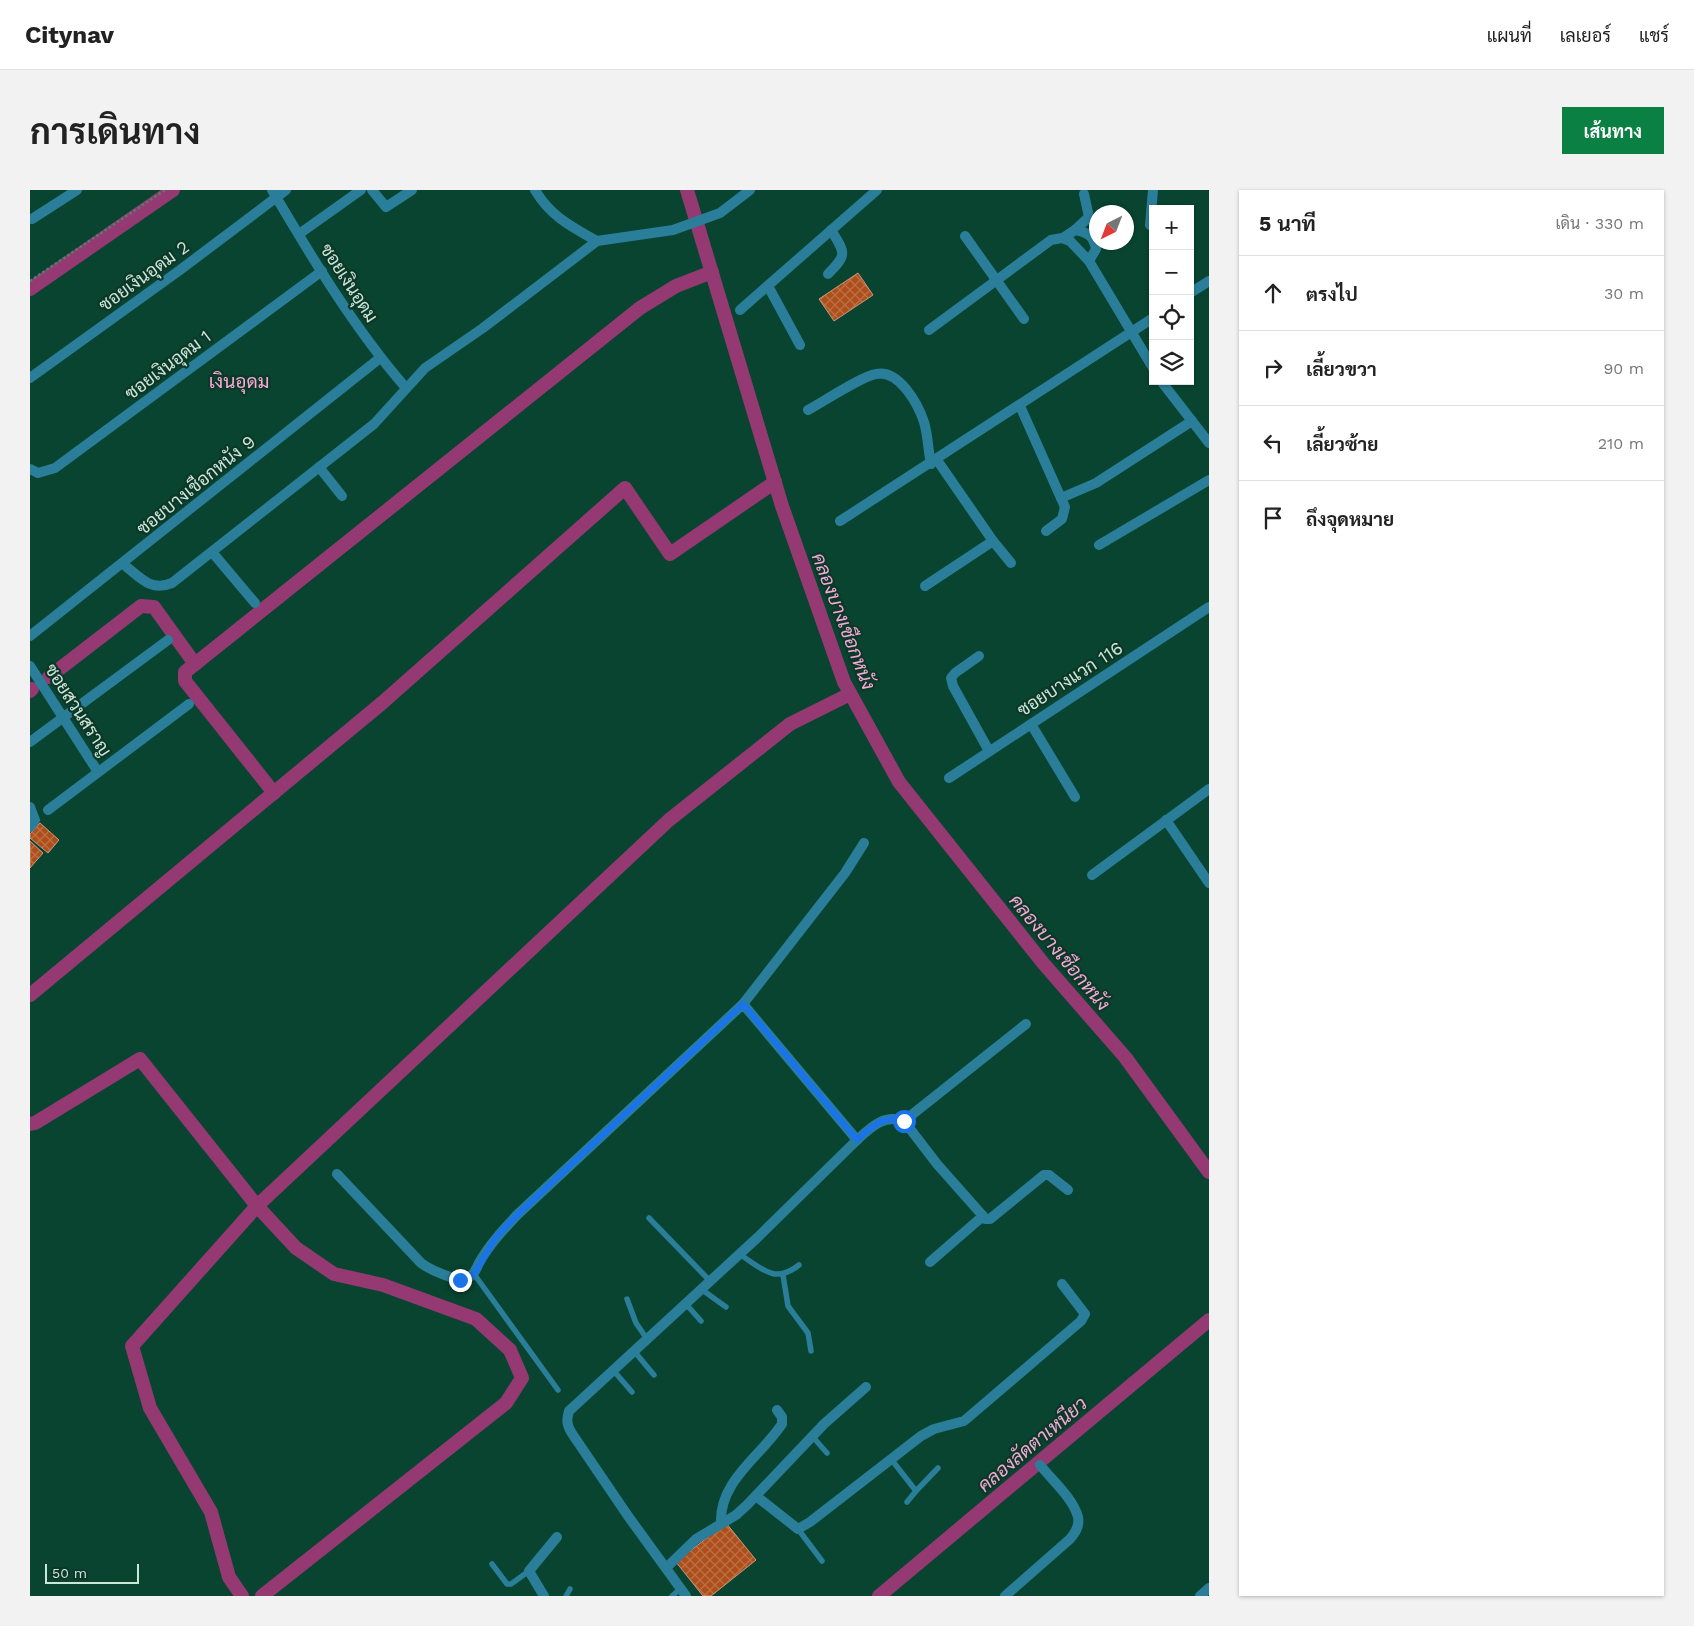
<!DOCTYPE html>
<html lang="th">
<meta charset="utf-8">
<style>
body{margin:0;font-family:"Work Sans",Sarabun,sans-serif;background:#f2f2f2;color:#222}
.controls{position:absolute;right:15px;top:15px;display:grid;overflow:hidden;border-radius:0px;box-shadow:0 1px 4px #0004}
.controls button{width:45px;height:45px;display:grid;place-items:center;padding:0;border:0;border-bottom:1px solid #e0e0e0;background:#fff;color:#222;font:25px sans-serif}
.compass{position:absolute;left:1059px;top:15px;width:45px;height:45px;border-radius:50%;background:#fff;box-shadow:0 1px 4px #0004;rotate:222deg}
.scale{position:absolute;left:15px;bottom:12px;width:94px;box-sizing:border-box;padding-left:5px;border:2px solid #cce7da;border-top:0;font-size:14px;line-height:18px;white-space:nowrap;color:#cce7da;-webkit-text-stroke:4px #0d3728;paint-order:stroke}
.stop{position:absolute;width:15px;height:15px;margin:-11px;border:4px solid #1a73e8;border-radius:50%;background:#fff}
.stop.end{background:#1a73e8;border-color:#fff;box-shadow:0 1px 5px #0008}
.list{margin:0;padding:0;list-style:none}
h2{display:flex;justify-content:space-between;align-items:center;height:65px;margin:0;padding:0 20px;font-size:21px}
h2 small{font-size:16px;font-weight:400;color:#767676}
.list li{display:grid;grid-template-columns:32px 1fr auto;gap:15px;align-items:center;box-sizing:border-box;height:75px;padding:0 20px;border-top:1px solid #e0e0e0}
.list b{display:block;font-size:19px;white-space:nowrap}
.list em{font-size:16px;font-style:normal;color:#767676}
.icon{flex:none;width:28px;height:28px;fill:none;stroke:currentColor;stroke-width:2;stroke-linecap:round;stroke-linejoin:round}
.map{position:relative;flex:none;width:1179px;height:1406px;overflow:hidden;border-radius:0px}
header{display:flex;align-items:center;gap:30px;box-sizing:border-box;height:70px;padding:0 25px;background:#fff;border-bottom:1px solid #e0e0e0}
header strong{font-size:24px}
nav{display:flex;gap:28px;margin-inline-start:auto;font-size:18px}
.intro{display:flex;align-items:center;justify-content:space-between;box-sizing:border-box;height:120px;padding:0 30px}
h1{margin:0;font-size:35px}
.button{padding:12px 22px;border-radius:0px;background:#0b8043;color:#fff;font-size:18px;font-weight:700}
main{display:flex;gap:30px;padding:0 30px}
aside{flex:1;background:#fff;border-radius:0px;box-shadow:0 1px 4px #0004}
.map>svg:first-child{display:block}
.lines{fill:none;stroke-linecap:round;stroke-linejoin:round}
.canal{stroke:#943972;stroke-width:14}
.building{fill:url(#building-cross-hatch);stroke:#ca9882}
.path{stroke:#528170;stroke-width:2.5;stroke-dasharray:2.5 2.5;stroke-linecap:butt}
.lane{stroke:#2a7e9a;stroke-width:5.5}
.street{stroke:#2a7e9a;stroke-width:10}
.route{stroke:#1a73e8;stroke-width:6}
.labels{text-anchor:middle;stroke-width:4.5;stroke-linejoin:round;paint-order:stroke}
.street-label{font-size:18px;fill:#cce7da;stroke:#0d3728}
.neighbourhood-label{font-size:19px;fill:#f5acd5;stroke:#0d3728}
.water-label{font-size:19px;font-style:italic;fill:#f4aad4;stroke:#0d3728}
</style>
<header>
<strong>Citynav</strong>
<nav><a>แผนที่</a><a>เลเยอร์</a><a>แชร์</a></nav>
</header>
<div class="intro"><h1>การเดินทาง</h1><a class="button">เส้นทาง</a></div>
<main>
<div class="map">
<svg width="1179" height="1406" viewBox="0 0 1179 1406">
<defs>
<pattern id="building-cross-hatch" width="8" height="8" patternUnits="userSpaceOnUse" patternTransform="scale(1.25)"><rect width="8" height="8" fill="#ae4e1b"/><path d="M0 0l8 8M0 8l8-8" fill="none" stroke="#bb7046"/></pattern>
</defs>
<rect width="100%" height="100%" fill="#084430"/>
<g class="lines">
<!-- canal -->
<g class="canal">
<path d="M657 0 752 316 814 492 869 592 1013 773 1095 867 1179 982"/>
<path d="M0 99 143 0"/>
<path d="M19 487 111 416 124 417 165 474"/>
<path d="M0 501 2 499"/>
<path d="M244 603 155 491V482L610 118 646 96 682 82"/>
<path d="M0 805 352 513 595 298 640 364 745 292"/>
<path d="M0 934 5 933 110 869 227 1016 266 1058 304 1084 353 1095 446 1129 480 1160 492 1188 476 1213 232 1406"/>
<path d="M212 1406 199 1387 181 1322 120 1218 102 1156 227 1016 639 630 760 534 820 504"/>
<path d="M849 1406 1179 1130"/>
</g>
</g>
<!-- building -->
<g class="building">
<path d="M828 83 843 105 804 131 789 109Z"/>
<path d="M10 633 29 650 18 663 0 648V644Z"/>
<path d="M0 651 13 663 0 678Z"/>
<path d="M696 1333 726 1370 681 1406H673L646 1372Z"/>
</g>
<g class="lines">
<!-- path -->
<path class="path" d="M0 91 135 0"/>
<!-- lane -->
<g class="lane">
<path d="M619 1028 680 1091"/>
<path d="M709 1064C732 1078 744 1095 769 1075"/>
<path d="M444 1084 528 1200"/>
<path d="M753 1085 758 1116 778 1143 781 1161"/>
<path d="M671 1099 696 1117"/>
<path d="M597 1109 606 1133 617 1149"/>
<path d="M655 1113 671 1131"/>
<path d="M604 1161 624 1185"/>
<path d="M583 1180 602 1202"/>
<path d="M782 1246 797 1263"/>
<path d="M861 1269 886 1301 877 1312"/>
<path d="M886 1301 908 1278"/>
<path d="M768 1339 792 1371"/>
<path d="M462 1374 477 1394H481L499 1381"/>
<path d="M536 1406 540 1399"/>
<path d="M642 1406 650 1399"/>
</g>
<!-- street -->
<g class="street">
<path d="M242 0C282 68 324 138 376 198"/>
<path d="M342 0 356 17 382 0"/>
<path d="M505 0C520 26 542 37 567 51"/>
<path d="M2 29 47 0"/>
<path d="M1120 35 1123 0"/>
<path d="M1045 40 1059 27 1054 4"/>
<path d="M269 44 331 0"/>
<path d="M935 46 994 129"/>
<path d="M1033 48 1045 40C1057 42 1064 46 1066 59L1059 71"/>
<path d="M798 84C818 64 815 63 801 40"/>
<path d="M738 96 770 155"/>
<path d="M1160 103 1179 91"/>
<path d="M710 120 847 0"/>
<path d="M899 140 1021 50 1032 48 1040 51 1059 71 1123 178"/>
<path d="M0 188 150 80 256 0"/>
<path d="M1131 191 1179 253"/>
<path d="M990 216 1035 317 1032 329 1016 341"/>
<path d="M778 220C793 212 832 186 846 184 869 179 888 214 894 232 898 245 898 260 901 274"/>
<path d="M907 270 963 351 981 373"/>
<path d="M289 277 312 306"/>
<path d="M0 279 8 283 25 278 292 81"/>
<path d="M1031 308 1066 293 1162 231"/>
<path d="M810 331 1123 128"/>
<path d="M1069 355 1179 290"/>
<path d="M182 362 225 413"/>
<path d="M93 374C110 387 120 402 142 393L344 234 395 178 453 138 567 51 643 40 690 23 720 0"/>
<path d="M895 396 963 351"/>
<path d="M0 446 350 168"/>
<path d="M949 466 925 483 921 488 923 496 959 561"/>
<path d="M0 476 68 582"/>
<path d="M1001 534 1045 607"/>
<path d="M0 552 138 450"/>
<path d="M919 588 1179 417"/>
<path d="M0 617 5 630 0 637"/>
<path d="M18 620 159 514"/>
<path d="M1136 630 1179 693"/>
<path d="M1062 685 1179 599"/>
<path d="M713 814 815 683 834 653"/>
<path d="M874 931 996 834"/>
<path d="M307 984 391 1073C399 1079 428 1093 437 1088 444 1086 446 1079 449 1073 459 1055 473 1040 487 1025L713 814 827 950"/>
<path d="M900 1072 953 1026 955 1029H960L1014 985H1019L1038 1000"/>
<path d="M726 1306 768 1339 780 1332 891 1246 904 1239 934 1231 1051 1131 1055 1124 1032 1094"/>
<path d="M691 1333C689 1291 731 1266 752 1234V1227L747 1220"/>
<path d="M636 1378 666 1349 706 1325 717 1315 794 1234 836 1197"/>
<path d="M514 1406 499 1381 527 1347"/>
<path d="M656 1406 598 1326 543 1245C537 1236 536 1231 539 1221L727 1048 827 950C841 937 854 924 874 931L907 974 953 1026"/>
<path d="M975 1406 1040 1349C1045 1343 1050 1336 1048 1327 1043 1308 1022 1290 1010 1275"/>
<path d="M1170 1406 1179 1398"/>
</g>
</g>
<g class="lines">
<!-- route -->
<path class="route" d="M430 1090 437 1089 444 1084 466 1047 487 1025 713 814 827 950C841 937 854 924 874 931"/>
</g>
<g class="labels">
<!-- street labels -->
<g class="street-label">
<text transform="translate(114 86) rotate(-36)" y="6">ซอยเงินอุดม 2</text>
<text transform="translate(319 93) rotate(57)" y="6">ซอยเงินอุดม</text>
<text transform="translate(138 175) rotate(-37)" y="6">ซอยเงินอุดม 1</text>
<text transform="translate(166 295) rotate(-39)" y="6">ซอยบางเชือกหนัง 9</text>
<text transform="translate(1040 489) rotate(-33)" y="6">ซอยบางแวก 116</text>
<text transform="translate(48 520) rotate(57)" y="6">ซอยสวนสราญ</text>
</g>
<!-- neighbourhood labels -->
<g class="neighbourhood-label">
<text x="209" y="198">เงินอุดม</text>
</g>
<!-- water labels -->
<g class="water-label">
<text transform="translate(814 431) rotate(69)" y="7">คลองบางเชือกหนัง</text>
<text transform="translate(1030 762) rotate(50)" y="7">คลองบางเชือกหนัง</text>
<text transform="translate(1002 1254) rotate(-40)" y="7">คลองลัดตาเหนียว</text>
</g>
</g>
</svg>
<div class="controls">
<button>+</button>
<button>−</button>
<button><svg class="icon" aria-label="locate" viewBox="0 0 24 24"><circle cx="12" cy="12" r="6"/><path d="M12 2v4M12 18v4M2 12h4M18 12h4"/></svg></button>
<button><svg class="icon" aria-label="layers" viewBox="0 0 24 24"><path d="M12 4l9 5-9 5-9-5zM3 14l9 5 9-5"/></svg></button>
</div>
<svg class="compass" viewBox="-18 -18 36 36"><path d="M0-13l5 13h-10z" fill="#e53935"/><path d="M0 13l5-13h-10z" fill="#767676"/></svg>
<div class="scale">50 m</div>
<div class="stop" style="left:874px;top:931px"></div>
<div class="stop end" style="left:430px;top:1090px"></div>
</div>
<aside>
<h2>5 นาที<small>เดิน · 330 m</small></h2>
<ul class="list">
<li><svg class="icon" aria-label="ahead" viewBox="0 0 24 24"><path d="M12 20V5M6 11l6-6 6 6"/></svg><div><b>ตรงไป</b></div><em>30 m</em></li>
<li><svg class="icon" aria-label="right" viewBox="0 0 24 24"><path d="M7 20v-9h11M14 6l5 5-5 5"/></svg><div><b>เลี้ยวขวา</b></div><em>90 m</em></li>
<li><svg class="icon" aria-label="left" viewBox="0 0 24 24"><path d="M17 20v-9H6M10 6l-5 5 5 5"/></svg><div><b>เลี้ยวซ้าย</b></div><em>210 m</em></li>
<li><svg class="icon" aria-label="arrive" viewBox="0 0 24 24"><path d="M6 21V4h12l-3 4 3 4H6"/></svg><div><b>ถึงจุดหมาย</b></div></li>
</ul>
</aside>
</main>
